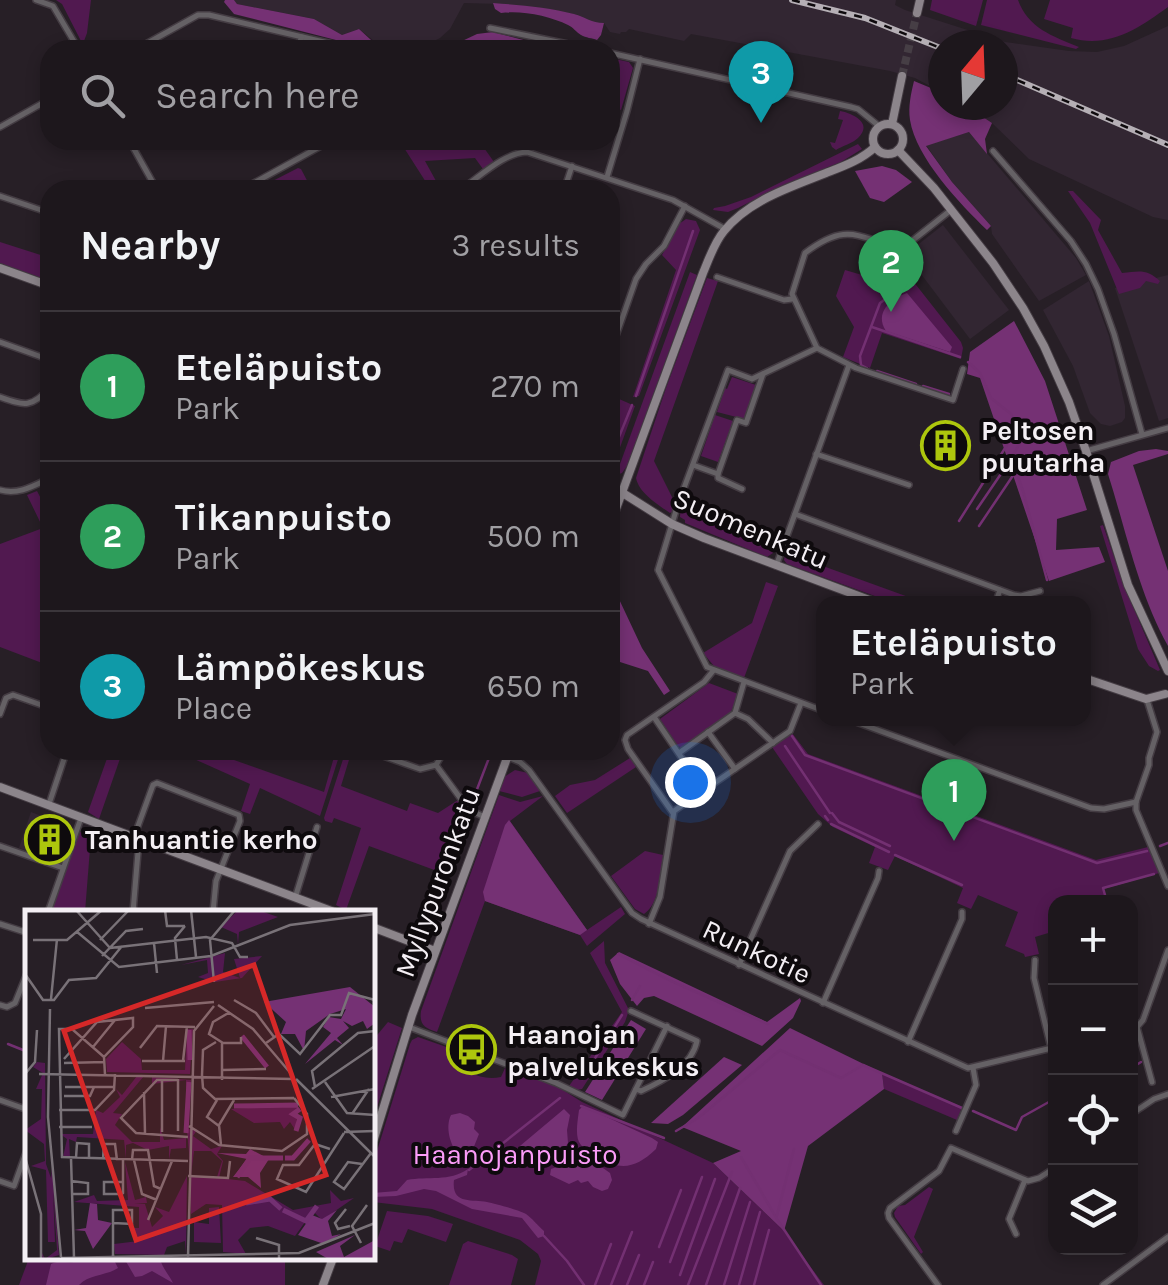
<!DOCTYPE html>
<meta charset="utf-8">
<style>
body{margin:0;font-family:Karla,sans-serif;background:#252025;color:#f1f3f6}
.controls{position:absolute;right:30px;bottom:30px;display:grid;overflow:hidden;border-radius:20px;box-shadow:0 5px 15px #0003}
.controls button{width:90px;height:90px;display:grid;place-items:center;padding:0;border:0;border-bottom:2px solid #3b363b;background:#1d171c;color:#f1f3f6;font:50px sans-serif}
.compass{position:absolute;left:928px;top:30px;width:90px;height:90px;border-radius:50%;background:#1d171c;box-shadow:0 5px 15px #0003;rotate:19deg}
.you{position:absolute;left:690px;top:782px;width:35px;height:35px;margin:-25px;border:8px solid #fff;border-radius:50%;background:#1a73e8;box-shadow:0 0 0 15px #1a73e833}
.badge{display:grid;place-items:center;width:65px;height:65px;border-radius:50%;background:#0b8043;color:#fff;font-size:32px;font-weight:700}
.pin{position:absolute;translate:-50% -82px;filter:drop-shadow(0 2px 5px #0008)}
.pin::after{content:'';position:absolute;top:52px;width:35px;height:30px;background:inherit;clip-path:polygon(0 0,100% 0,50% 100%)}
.popup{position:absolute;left:816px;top:596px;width:275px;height:130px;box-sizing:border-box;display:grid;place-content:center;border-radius:20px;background:#1d171c;filter:drop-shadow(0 2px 8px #0005);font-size:32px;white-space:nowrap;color:#a09fa3}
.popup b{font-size:38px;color:#f1f3f6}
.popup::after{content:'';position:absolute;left:50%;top:100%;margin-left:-20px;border:20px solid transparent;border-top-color:#1d171c}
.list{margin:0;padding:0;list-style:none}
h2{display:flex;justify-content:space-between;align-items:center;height:130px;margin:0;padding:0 40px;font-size:42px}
h2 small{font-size:32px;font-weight:400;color:#a09fa3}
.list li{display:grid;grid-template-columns:65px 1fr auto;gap:30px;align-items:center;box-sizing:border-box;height:150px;padding:0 40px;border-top:2px solid #3b363b}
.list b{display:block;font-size:38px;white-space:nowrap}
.list p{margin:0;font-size:32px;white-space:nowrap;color:#a09fa3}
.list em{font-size:32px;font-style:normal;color:#a09fa3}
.icon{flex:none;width:55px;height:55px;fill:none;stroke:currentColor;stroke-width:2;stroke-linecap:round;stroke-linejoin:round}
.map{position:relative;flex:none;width:1168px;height:1285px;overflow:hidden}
.search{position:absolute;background:#1d171c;box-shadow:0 5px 15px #0003;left:40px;top:40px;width:580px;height:110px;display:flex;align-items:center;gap:25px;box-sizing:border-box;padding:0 35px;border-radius:30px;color:#a09fa3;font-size:38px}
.panel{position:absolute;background:#1d171c;box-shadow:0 5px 15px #0003;left:40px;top:180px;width:580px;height:580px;border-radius:30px}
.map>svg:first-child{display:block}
.built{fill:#322632}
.green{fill:#511950}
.forest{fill:#753174}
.water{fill:#733072}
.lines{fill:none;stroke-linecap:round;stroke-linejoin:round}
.stream{stroke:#733072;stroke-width:2.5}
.secondary-tunnel{stroke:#463e45;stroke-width:8;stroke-dasharray:8 4;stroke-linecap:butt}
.street-casing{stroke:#443c43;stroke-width:8}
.secondary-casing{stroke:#443c43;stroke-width:10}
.street{stroke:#656165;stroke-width:5}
.secondary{stroke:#8c858b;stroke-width:8}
.rail-casing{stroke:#b5afb5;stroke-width:6}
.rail{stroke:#0e0a0d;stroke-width:2.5;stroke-dasharray:8;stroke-linecap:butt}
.labels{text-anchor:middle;stroke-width:8;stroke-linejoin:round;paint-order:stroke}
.poi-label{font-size:28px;font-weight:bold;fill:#f4eff4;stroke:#0e0a0d;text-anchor:start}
.street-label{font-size:28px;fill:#f4eff4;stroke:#0e0a0d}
.park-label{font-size:28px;fill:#fb9cf8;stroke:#0e0a0d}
.inset-river{fill:none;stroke:#733072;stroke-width:5}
.inset-road{fill:none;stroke:#797278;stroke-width:2.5}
.view{fill:#d62828;fill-opacity:0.15;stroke:#d62828;stroke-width:5}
.inset-edge{fill:none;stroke:#f4eff4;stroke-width:5}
</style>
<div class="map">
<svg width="1168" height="1285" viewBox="0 0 1168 1285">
<rect width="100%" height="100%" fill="#271f26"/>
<!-- built -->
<g class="built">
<path d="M234 0H896L895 5 905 10 1005 42 1069 51 1097 52 1124 46 1168 26V220L1153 217 1029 159 992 123 965 105H1003V45H943V93L915 78 890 71 691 34 684 41 629 29 626 32H621L620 34 610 32 604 23H591L578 15 553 10 501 4 464 3 450 29 440 38 418 49 398 50 374 41 359 29 342 35 314 19 237 4Z"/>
<path d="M969 132 1076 258 1086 275 1039 301 992 234 991 226 952 182 926 145Z"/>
<path d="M943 225 1009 310 970 339 906 254Z"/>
<path d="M1168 275V418L1159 421 1115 288Z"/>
<path d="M1089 281 1109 336 1125 406V418L1122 422 1110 426 1101 424 1090 413 1073 366 1043 310Z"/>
<path d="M31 812 70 827 58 862 19 848Z"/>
</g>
<!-- green -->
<g class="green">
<path d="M56 0H91L87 33 84 41H81L62 4Z"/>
<path d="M932 0H983L976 26 930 10Z"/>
<path d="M987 0H1018C1028 28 1052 36 1079 47L1076 49 981 25Z"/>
<path d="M1050 0H1168V7C1139 28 1109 49 1071 38L1073 28 1044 19Z"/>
<path d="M610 58 629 62 633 68 621 110 610 106Z"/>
<path d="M840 111C852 113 874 123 858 138 853 143 842 146 836 150L832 147 830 142 835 143 843 120 838 119Z"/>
<path d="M399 140H469L482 145 494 162 483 169 475 158 425 161 441 190H431Z"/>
<path d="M858 144 862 149 841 162 785 184 738 208 728 212 713 210 714 208 725 206 751 197Z"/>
<path d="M298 168 301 169 312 190H255Z"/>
<path d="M1068 191H1073L1101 220 1098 230 1122 273C1140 271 1147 269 1160 281L1158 284 1146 281 1140 288 1119 294 1090 223Z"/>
<path d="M686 219 696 221 700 230 639 396 633 397 676 270 662 255 679 224Z"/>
<path d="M0 242 50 258V281L0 263Z"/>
<path d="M887 248 961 342 963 348 961 359 882 333 870 368 843 357 854 327 836 296 845 270 862 275 881 261Z"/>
<path d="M690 272 697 275 627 466 622 473 616 475Z"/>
<path d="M707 278 718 281 654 461 672 497 677 501 673 511 670 513C657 504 639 493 636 478L666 388Z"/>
<path d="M732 377 756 385 744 419 717 412 725 388 727 389Z"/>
<path d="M610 395 635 406 610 475Z"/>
<path d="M715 415 733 421 718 462 701 456Z"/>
<path d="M37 491 50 516V666L0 647V544L43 528 27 495Z"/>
<path d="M681 503 737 534 772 547 777 545 773 553 767 557 685 523V520L680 517Z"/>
<path d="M1103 525 1125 588 1160 670 1158 671 1149 666 1138 649 1100 526Z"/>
<path d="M786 551 787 553 925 603H894L787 564 784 560Z"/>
<path d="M766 582 778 586 744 678 714 666 703 653 752 623Z"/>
<path d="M709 683 738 694 731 712 682 748 678 746 660 719Z"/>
<path d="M792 733 808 754 1096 860 1148 847 1159 873 1104 889 1108 902H1056L1055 931 1035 937 1039 954 1025 957 1024 954 1005 946 1018 912 978 895 971 909 957 903 963 888 895 856 888 870 869 863 875 847 833 827 818 814 772 747Z"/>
<path d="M110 750H123L99 819 88 812Z"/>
<path d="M174 750H206L324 792 336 750H341L320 816 260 788 250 814 241 811 250 784Z"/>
<path d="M346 750H352L341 786 407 811 410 803 438 813 458 800 470 818 448 875 369 846 346 910 336 905 361 828 334 818 332 823 325 821 324 818Z"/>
<path d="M630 758 636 767 567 813 555 796 570 785 595 780Z"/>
<path d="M515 770 528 773 540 791 522 797 499 791 504 777Z"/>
<path d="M499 795 520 802 543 796 510 821 587 930 621 907 625 914 587 946 580 935 485 901 437 1032C425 1028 419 1025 421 1011Z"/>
<path d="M80 832 91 836 85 912H51Z"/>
<path d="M645 851 663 855C660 875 660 903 644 914L635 909 611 876Z"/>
<path d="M604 941 605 963 629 1010 625 1022 582 1089 577 1090 569 1086 622 1012 590 953Z"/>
<path d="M388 1022 402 1028 373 1120V1040Z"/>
<path d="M418 1037 452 1049 451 1058C465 1072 481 1081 501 1077L505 1068 555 1085 582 1102 713 1163 784 1231 824 1285H535L541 1261 538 1254 520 1240 432 1209 373 1202V1164L410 1044 412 1040Z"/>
<path d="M882 1073 962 1107 957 1120 884 1089Z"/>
<path d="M929 1187 933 1189 914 1237 923 1252 921 1254 895 1217 894 1213 898 1206 905 1205Z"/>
<path d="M387 1211 428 1216 453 1224 446 1242 408 1229 402 1243 394 1241 390 1251 375 1246Z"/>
<path d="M468 1241 512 1255 518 1259 511 1285H449L463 1244Z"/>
<path d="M29 1258H285V1285H19Z"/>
</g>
<!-- forest -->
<g class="forest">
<path d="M225 0H234L237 4 314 19 342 35 359 29 382 50H375L234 14 224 2Z"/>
<path d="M493 3C520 5 549 7 574 14 586 17 591 23 604 23L601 35 597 40C592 38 586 38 581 35 576 32 573 27 568 25 550 16 521 10 501 13L495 9Z"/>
<path d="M493 32 535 43 536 50H443L477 34Z"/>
<path d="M914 81 943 93V105H965L992 123 985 139 987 154 969 132 926 146 952 182 991 226 987 230C960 204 916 158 910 120 908 106 911 94 914 81Z"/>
<path d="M882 166 896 170 912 182 884 202 870 198 855 171Z"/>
<path d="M907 293 952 347 950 352 886 331C874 313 890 299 907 293Z"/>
<path d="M1014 321 1045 381 1087 510 1057 519 1056 550 1099 547 1105 562 1049 581 980 378 967 374 970 352Z"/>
<path d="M1156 449 1168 451V454L1133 465 1168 571V646C1139 594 1126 531 1108 474L1111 462 1139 451Z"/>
<path d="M610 580 642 648 670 691 664 695 648 671 620 662 610 667Z"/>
<path d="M509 820 587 930 580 935 485 901 483 892 505 825Z"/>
<path d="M619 952 767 1022 800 998 801 1001 793 1018 762 1046 654 996 644 998 637 1006 620 984 610 960Z"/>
<path d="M631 1020 646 1029 602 1100 585 1092Z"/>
<path d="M790 1028 882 1073 884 1089 808 1146 784 1231 713 1163 741 1151 682 1127Z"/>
<path d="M724 1057 742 1065 683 1115 668 1124 651 1123Z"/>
<path d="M583 1106 652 1138 658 1142 656 1149C636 1168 622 1171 598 1158 591 1154 583 1149 579 1142 575 1133 578 1119 579 1110Z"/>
<path d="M564 1109 570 1115 567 1130 568 1143 557 1161 540 1165 507 1163 508 1156Z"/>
<path d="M460 1113 468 1116 475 1122 474 1129 479 1134 473 1149H467L464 1154 459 1156C450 1145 445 1127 451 1115Z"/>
<path d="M573 1161 584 1164 593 1161 610 1173 612 1180 608 1189 602 1191 593 1187 588 1181 581 1183 578 1180 569 1184 550 1175 551 1169Z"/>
</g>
<!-- water -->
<g class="water">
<path d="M468 1169 467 1175 454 1180C451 1205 472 1199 487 1202 496 1204 519 1210 526 1214 532 1218 538 1226 544 1231V1236L538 1238 522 1218 472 1209 436 1191 424 1189 396 1196 373 1197V1193L397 1191 407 1180C428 1176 449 1182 468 1169Z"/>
<path d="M84 1258H113L118 1268C106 1276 89 1274 79 1285H46L51 1264C62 1258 72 1267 84 1258Z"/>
<path d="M124 1258H160C162 1268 168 1273 173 1283L152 1271 142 1276 135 1277Z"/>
</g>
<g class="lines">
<!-- stream -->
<g class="stream">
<path d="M872 327 960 357"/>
<path d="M968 362 980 373 991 398 1011 414 1017 427 1020 443 1012 457 1013 463 1023 491 1047 580"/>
<path d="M867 368 861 365 860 356 880 303 911 281"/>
<path d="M877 371 916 384"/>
<path d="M923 386 949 394"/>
<path d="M636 396 693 231"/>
<path d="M610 459 632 405"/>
<path d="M977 509 1007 465"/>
<path d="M959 521 1007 445"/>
<path d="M979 526 1014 474"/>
<path d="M792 736 805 755 1097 863 1147 851"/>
<path d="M785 746 830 813"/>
<path d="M526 758 539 750"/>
<path d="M476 792 492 750"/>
<path d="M832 813 839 822 890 846"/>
<path d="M825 816 828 820"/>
<path d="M831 824 889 852"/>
<path d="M1160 846 1168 843"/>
<path d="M895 855 962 885"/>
<path d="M1107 902 1103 888 1154 874"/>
<path d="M618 954 669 980 768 1024"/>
<path d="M632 1000 640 986"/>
<path d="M8 1044 28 1052"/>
<path d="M1130 1069 1141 1062"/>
<path d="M582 1079 622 1015"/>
<path d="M581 1106 664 1138"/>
<path d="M973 1111 1016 1130 1022 1117 1056 1098"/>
<path d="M676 1131 698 1118 780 1050 841 1078 863 1065 962 1108"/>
<path d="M741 1157 777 1219 821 1285"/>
<path d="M469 1170 560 1098"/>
<path d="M777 1215 794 1149"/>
<path d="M544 1236 567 1261 584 1285"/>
<path d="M659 1247 681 1190"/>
<path d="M670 1262 702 1177"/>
<path d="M680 1275 715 1179"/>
<path d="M595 1285 611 1244"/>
<path d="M611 1285 632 1232"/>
<path d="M627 1285 639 1255"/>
<path d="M644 1285 653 1262"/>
<path d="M688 1285 732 1172"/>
<path d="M706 1285 740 1188"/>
<path d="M724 1285 750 1202"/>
<path d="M739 1285 760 1212"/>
<path d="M754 1285 769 1230"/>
</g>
<!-- secondary-tunnel -->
<path class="secondary-tunnel" d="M902 76 917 13"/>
<defs>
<g id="street">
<path d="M36 0 53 6 79 50"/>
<path d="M490 28 597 50"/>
<path d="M135 50 198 15H209L358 50"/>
<path d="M296 50 302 37"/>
<path d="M610 53 851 107 858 109 879 126"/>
<path d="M0 127 50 99"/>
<path d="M129 140 157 190"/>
<path d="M993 151 1071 241 1086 264 1098 289 1114 334 1142 434"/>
<path d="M607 177 627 111 640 59"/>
<path d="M231 190 243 189 332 140"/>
<path d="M460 190C480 177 503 153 527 152L673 200 725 229"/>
<path d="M564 190 572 166"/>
<path d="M0 196 50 213"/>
<path d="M951 210 903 248C858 239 849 220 805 253L792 294 817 348 856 368 953 400 963 369"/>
<path d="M717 277 784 300 792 299"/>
<path d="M0 342 50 360"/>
<path d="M817 348 752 379 728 370 678 504 658 570 707 667 824 711"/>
<path d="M610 353 636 279 646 264 664 246 685 206"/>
<path d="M0 397C25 406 32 408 50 387"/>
<path d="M1086 451 1168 428"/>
<path d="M816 454 909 485"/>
<path d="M693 465 718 474 737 420 746 423 763 374"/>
<path d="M718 474V478L742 489"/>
<path d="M0 490C19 495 33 486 50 478"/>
<path d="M795 514 1014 595 1021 596 1040 591"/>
<path d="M776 566 849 365"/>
<path d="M995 604 1000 590"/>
<path d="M735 713 748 719 773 743"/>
<path d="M0 714 6 698 13 695 50 708"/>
<path d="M654 717 704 791"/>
<path d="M845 718 1091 808 1104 809 1136 802"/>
<path d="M708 732 735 769"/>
<path d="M366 750 420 769 436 765 469 810 485 817"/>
<path d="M679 753 735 713 744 682"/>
<path d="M508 757 520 762 529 770 632 913 641 919 968 1068 1056 1047"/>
<path d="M436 765 445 750"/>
<path d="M1136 802 1149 765V758L1157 732 1147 700"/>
<path d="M1136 802V810L1168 886"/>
<path d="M49 804 67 750"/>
<path d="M673 813 628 749 625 740 627 735 704 682 713 671"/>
<path d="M134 837 153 785 157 783 239 815 240 821 216 881 213 912"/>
<path d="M0 846 63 868"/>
<path d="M295 898 317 827"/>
<path d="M48 912 81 818"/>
<path d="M133 912 138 852 141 841"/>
<path d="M0 924 28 933"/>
<path d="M649 924 660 897 674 811 790 731 801 703"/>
<path d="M1035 960 1034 978 1051 1048"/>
<path d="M739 965 790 851 818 824"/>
<path d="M823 1003 878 878 879 871"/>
<path d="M0 1005 7 1007 15 1003 28 971"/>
<path d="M631 1011 697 1041C692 1066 663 1081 641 1091L636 1089"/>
<path d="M409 1027 556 1083 623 1115 667 1026"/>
<path d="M1137 1027 1152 1082"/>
<path d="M1130 1029 1137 1027 1143 1020 1168 950"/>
<path d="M908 1042 962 919V912"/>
<path d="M0 1100 28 1110"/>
<path d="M1130 1115 1154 1099 1168 1094"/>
<path d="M956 1131 976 1085 973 1068"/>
<path d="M0 1181 14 1186 28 1147"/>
<path d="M1016 1234 1009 1219 1025 1180"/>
<path d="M938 1285 889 1218 888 1213 890 1208 939 1171 951 1148 1028 1181 1039 1178 1056 1167"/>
<path d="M1103 1285 1168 1237"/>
</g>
<g id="secondary">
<path d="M917 13 920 0"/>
<circle cx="888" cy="139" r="15"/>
<path d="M892 124 902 76"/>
<path d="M898 150 934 188 993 263 1023 308 1044 346 1069 402 1086 451 1128 585 1168 671"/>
<path d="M0 268 50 286"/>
<path d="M610 485 672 524 704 538 880 604"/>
<path d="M610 525 703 273C709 259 714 243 724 231 749 200 791 187 826 173 844 166 861 160 875 147"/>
<path d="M1084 678 1146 699 1165 694"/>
<path d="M0 787 334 912"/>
<path d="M372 927 435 951"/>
<path d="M372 1145 412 1015 510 750"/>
<path d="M323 1285 333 1258"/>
</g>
</defs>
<!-- street casing -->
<use href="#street" class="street-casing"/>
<!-- secondary casing -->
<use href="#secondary" class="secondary-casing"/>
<!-- street -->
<use href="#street" class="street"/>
<!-- secondary -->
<use href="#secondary" class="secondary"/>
<defs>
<g id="rail">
<path d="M792 0 865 18 943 49"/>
<path d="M1003 74 1168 145"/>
</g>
</defs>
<!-- rail casing -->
<use href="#rail" class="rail-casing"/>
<!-- rail -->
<use href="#rail" class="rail"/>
</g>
<!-- icons -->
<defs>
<symbol id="building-ring" viewBox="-11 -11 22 22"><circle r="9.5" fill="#0e0a0d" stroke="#adc60d" stroke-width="1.5"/><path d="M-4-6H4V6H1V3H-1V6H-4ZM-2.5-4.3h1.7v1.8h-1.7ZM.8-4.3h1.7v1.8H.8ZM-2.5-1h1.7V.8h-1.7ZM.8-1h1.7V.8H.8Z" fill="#adc60d"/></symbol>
<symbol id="bus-ring" viewBox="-11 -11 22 22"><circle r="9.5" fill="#0e0a0d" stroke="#adc60d" stroke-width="1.5"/><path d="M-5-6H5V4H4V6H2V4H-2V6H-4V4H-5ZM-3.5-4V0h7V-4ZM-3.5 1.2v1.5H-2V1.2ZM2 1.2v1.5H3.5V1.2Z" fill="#adc60d"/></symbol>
</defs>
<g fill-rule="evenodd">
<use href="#building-ring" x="918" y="418" width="55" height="55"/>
<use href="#building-ring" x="22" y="812" width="55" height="55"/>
<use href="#bus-ring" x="444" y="1022" width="55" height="55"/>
</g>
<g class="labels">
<!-- poi labels -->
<g class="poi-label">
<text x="981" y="440">Peltosen<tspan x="981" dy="32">puutarha</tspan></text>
<text x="85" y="849">Tanhuantie kerho</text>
<text x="507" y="1044">Haanojan<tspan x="507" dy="32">palvelukeskus</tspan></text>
</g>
<!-- street labels -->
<g class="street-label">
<text transform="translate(751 528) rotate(23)" y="10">Suomenkatu</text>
<text transform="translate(437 882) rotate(-70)" y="10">Myllypuronkatu</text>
<text transform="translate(757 951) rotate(25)" y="10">Runkotie</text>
</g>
<!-- park labels -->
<g class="park-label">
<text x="515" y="1164">Haanojanpuisto</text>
</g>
</g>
<!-- overview -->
<g transform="translate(25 910)">
<rect width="350" height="350" fill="#271f26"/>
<path d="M213 0H233L253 7 214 22 213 34 212 24 196 17ZM200 43 198 62 215 68 209 49 237 46 217 68 190 72 173 67 183 63 182 50 156 55ZM162 119H168L165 164 82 162 81 149 97 132 116 149 117 160H160ZM12 152 20 153 21 254 26 268 27 258 34 345 18 350 16 341 20 349 32 340 28 279 30 332H23L21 260 6 256 20 251 19 234 0 220 16 209 17 179H11L18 163 8 157ZM112 166H119L88 203 97 204 90 215 107 232H135V217L139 230 161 228V238L146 239 144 250V236L123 240 108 233 101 235V249L99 230 52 227 51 232 44 229 45 247H38L42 229 35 224H68L71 200 78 203 95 187 91 179 97 185ZM127 167 166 170 163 219 172 220 168 226 186 239 197 236 192 244 198 251 194 268 220 271 268 300 306 293 305 280 316 291 329 288 297 310 288 301 270 326 243 316 225 318 213 330 221 344 198 342 197 295 181 294 166 304 164 267H192L197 251 186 241H169L166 265 161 210V170L127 174ZM273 195 271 221 265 212 259 219 255 212 229 213 206 199ZM100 252 110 290 121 287 122 293 109 294H120L127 317 138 306 130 297 144 302 162 266 161 344 160 331 142 337 139 345 90 344 89 334 114 331 108 318H114V297L49 292 69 285 72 291 103 290ZM194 297 196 333 169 332V312L184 314V298Z" fill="#511950"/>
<path d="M325 77 350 97V113L342 119 338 111 327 116 318 111 324 118 312 128 318 135 310 130 280 154 306 123 298 117 304 107 316 109 321 99 305 104 281 121 279 141 270 124H256L261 112 239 92ZM225 239 244 249 235 263 236 278 223 267H208L222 249 192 243 221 244ZM65 293 72 294 73 310 87 313 68 339 60 321 49 320 61 318ZM312 300 303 311 307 326 316 324 299 334 273 325 287 305 297 309ZM330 325 315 336 319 347 350 330V350H305L291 342Z" fill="#753174"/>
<path class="inset-river" d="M164 120 165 150M217 126 242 157M209 196 273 195M271 221 275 208 268 204 275 199M161 223 164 172M260 248H268L284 230M212 267 225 248H258M221 293 245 289 256 299M258 300 281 311 292 296"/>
<path class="inset-road" d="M51 0 85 38M140 0 142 16H160M166 0 171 47M51 21 94 57 186 46 265 15 350 4M8 30H42L77 0M75 30 104 0M129 33 132 63M85 38 181 27 207 33 215 47H223M77 46 101 21 118 19M152 50 150 28 160 16M0 64 18 90H29L44 70 71 68 97 36M189 72 185 30 210 0M26 89 32 29M209 90 231 103 249 127M193 95 228 119 268 166M120 98 189 92M25 99 23 207 36 347M205 102 188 112 184 124 198 133H216V127M191 132 178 140 177 165 178 178 190 189 269 188M241 133 254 124 275 144 305 105H316L324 83 350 90M68 137 90 110M115 138 132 116 170 117M39 149 72 112 108 108V117L79 147 80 165M117 151H160M138 151 141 116M158 151 162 116M39 153 80 152M197 160 241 159M0 164 10 152 12 120M14 164 268 169M271 169 350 247M153 170H132L96 208 111 223 163 227M197 170V133M300 172 322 203 350 205M40 177H89M290 177 287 161 333 123 350 121M287 179 350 136M119 182 120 223M39 186H65L69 177M306 187 350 179M192 190 182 207 194 216M34 200H70L89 180 90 164M327 204 344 179M164 216 194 235 257 241 282 224V204L269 188M34 217H67M153 221V169M137 222V170M319 222 350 221M196 235 194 215 209 190M305 239 290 234 274 255H258L252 269 281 282 319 223M0 247 16 304V350M36 247 163 251M37 248 34 119H47L79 147M46 248 49 348M51 248 52 233 64 234V248M78 249 79 234H90L92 250M107 250 108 240H123L129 276 136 279M109 250 117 284 132 290M337 254 323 252 309 272 319 279 346 243M163 266 203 268 205 251M46 271 63 273V284H47M98 272H79V284H97L98 283V250M321 299 310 313 313 319 325 316M123 310 147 251M231 328 254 335V350M336 333 327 316 342 295M163 347 169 121 189 96M36 348 274 343 350 313M88 350V300H107V314L88 313"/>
<path class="view" d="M229 55 301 265 111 330 39 121Z"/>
<rect width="350" height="350" class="inset-edge"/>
</g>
</svg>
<div class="controls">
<button>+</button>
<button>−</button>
<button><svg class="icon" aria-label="locate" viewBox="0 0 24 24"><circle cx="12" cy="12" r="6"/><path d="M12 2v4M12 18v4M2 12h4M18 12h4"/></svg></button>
<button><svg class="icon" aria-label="layers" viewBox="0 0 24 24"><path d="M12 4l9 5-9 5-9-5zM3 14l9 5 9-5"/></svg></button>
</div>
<svg class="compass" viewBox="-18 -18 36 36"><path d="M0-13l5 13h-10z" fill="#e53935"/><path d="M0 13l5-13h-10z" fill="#a09fa3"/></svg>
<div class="you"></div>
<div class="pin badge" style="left:954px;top:841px;background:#2e9e5b">1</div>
<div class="popup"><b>Eteläpuisto</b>Park</div>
<div class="pin badge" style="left:891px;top:312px;background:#2e9e5b">2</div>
<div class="pin badge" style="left:761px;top:123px;background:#0f9aa8">3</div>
<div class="search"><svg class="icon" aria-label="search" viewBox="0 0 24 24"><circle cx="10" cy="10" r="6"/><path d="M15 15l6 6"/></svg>Search here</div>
<section class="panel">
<h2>Nearby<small>3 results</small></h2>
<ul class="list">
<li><span class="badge" style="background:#2e9e5b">1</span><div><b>Eteläpuisto</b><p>Park</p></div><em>270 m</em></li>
<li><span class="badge" style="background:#2e9e5b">2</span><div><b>Tikanpuisto</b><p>Park</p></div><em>500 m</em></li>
<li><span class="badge" style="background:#0f9aa8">3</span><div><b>Lämpökeskus</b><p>Place</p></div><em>650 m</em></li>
</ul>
</section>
</div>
